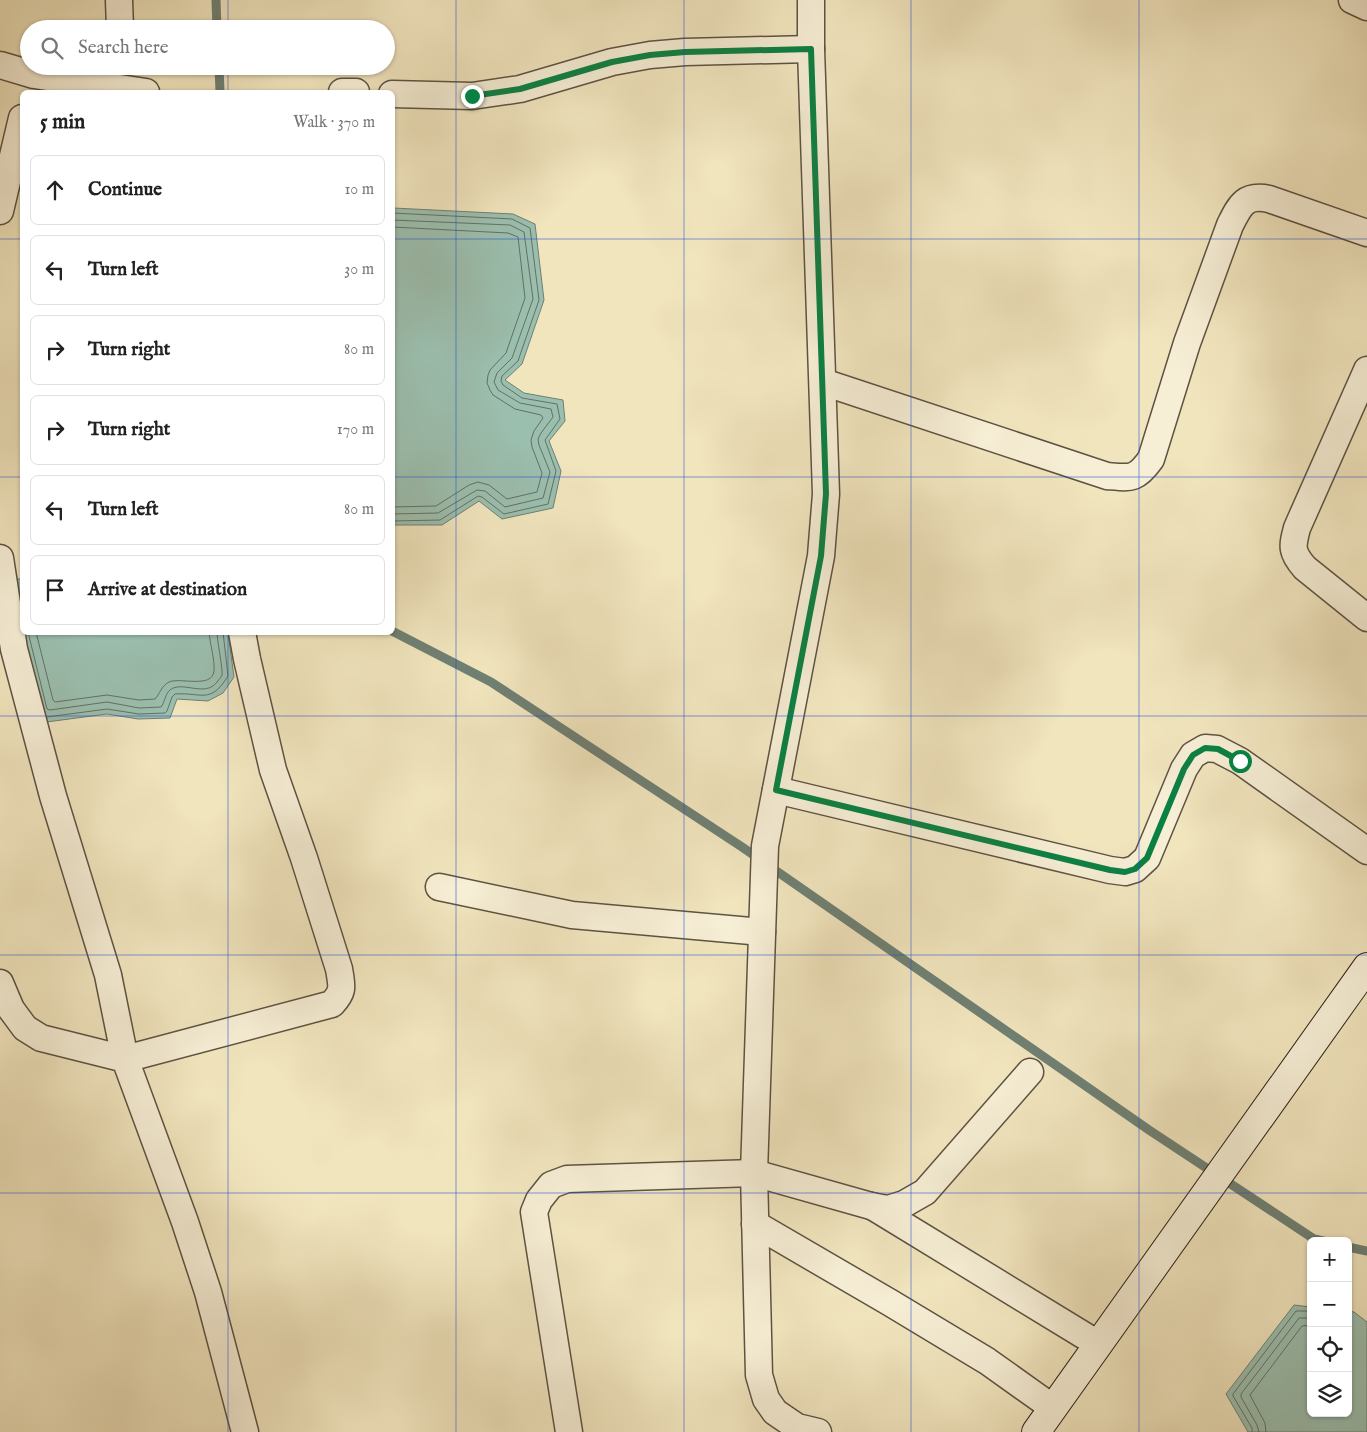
<!DOCTYPE html>
<meta charset="utf-8">
<style>
body{margin:0;font-family:"IM FELL English",serif;background:#f6f6f6;color:#222}
.controls{position:absolute;right:15px;bottom:15px;display:grid;overflow:hidden;border-radius:8px;box-shadow:0 1px 4px #0004}
.controls button{width:45px;height:45px;display:grid;place-items:center;padding:0;border:0;border-bottom:1px solid #e0e0e0;background:#fff;color:#222;font:25px sans-serif}
.stop{position:absolute;width:15px;height:15px;margin:-11px;border:4px solid #0b8043;border-radius:50%;background:#fff}
.stop.end{background:#0b8043;border-color:#fff;box-shadow:0 1px 5px #0008}
.list{margin:0;padding:0;list-style:none}
h2{display:flex;justify-content:space-between;align-items:center;height:65px;margin:0;padding:0 20px;font-size:21px}
h2 small{font-size:16px;font-weight:400;color:#767676}
.list li{display:grid;grid-template-columns:32px 1fr auto;gap:15px;align-items:center;box-sizing:border-box;height:70px;margin:0 10px 10px;padding:0 10px;border:1px solid #e0e0e0;border-radius:8px}
.list b{display:block;font-size:19px;white-space:nowrap}
.list em{font-size:16px;font-style:normal;color:#767676}
.icon{flex:none;width:28px;height:28px;fill:none;stroke:currentColor;stroke-width:2;stroke-linecap:round;stroke-linejoin:round}
.map{position:relative;flex:none;width:1367px;height:1432px;overflow:hidden}
.search{position:absolute;background:#fff;box-shadow:0 1px 4px #0004;left:20px;top:20px;width:375px;height:55px;display:flex;align-items:center;gap:12px;box-sizing:border-box;padding:0 18px;border-radius:28px;color:#767676;font-size:19px}
.panel{position:absolute;background:#fff;box-shadow:0 1px 4px #0004;left:20px;top:90px;width:375px;height:545px;border-radius:8px}
.map>svg:first-child{display:block}
.water{fill:#9bbfaf;stroke:#6f8073}
.lines{fill:none;stroke-linecap:round;stroke-linejoin:round}
.shore{stroke:#647064;stroke-width:1}
.stream{stroke:#6f8073;stroke-width:9}
.minor-casing{stroke:#5d5342;stroke-width:29}
.secondary-casing{stroke:#2c2219;stroke-width:30}
.minor{stroke:#f6eed5;stroke-width:26}
.secondary{stroke:#f6eed5;stroke-width:28}
.route{stroke:#0b8043;stroke-width:6}
.grid{fill:none;stroke:#1d4ed8;stroke-width:1;stroke-opacity:0.55}
</style>
<div class="map">
<svg width="1367" height="1432" viewBox="0 0 1367 1432">
<rect width="100%" height="100%" fill="#f1e5be"/>
<filter id="stains"><feTurbulence type="fractalNoise" baseFrequency=".004" numOctaves="4"/><feColorMatrix values="0 0 0 0 .2 0 0 0 0 .09 0 0 0 0 .02 0 0 0 .5 -.17"/></filter>
<radialGradient id="worn" r=".72"><stop offset=".6" stop-color="#630" stop-opacity="0"/><stop offset="1" stop-color="#630" stop-opacity=".3"/></radialGradient>
<!-- water -->
<g class="water">
<path d="M393 208 513 214 535 224 544 300 522 364 505 380 524 393 563 400 565 421 549 441 561 471 553 508 502 519 479 501 442 525H393Z"/>
<path d="M17 579H22V632L228 633 234 677 223 693 208 701 177 699 170 718 138 719 107 714 39 723 7 584Z"/>
<path d="M1294 1305 1311 1307V1413H1348V1311L1354 1312 1367 1322V1432H1248L1226 1394Z"/>
</g>
<g class="lines">
<!-- shore -->
<g class="shore">
<path d="M392 213 512 219 530 228 539 300 518 361 502 376 501 381 503 385 522 398 557 404 560 419 545 440 556 471 548 504 504 514 482 497 478 496 440 520 392 521"/>
<path d="M392 220 510 225 524 232 533 299 512 358 497 373 494 382 498 390 520 403 551 409 553 417 541 433 538 439 539 445 550 472 543 498 505 507 485 491 477 490 438 513 392 514"/>
<path d="M392 227 508 233 518 237 525 298 506 353 490 370 488 375 487 383 490 390 493 395 515 409 541 415 543 418 534 431 531 440 532 447 542 473 537 492 507 499 489 485 478 482 469 485 436 506 392 507"/>
<path d="M28 632 47 709 50 710 107 702 139 708 161 707C165 702 165 694 170 690 182 680 205 698 217 682 219 679 221 678 222 675 223 669 217 641 217 632"/>
<path d="M36 632 53 700 55 702 107 695 139 700 155 699C160 694 161 686 169 682 180 677 212 689 214 671 215 659 210 645 209 632"/>
<path d="M47 717 107 709 139 714 165 713 167 711 172 697 175 694C202 692 210 705 228 676L223 632"/>
<path d="M1252 1432V1428L1233 1396V1394L1296 1311H1311"/>
<path d="M1259 1432 1257 1425 1241 1397V1394L1299 1318H1311"/>
<path d="M1266 1432 1265 1423 1250 1395 1302 1326 1311 1325"/>
</g>
<!-- stream -->
<g class="stream">
<path d="M216 0 217 29"/>
<path d="M219 66 220 92"/>
<path d="M392 631 491 682 742 847 1149 1130 1314 1239 1323 1241"/>
<path d="M1348 1247 1367 1251"/>
</g>
<defs>
<g id="minor">
<path d="M119 0 120 29"/>
<path d="M811 0V49L826 494 821 556 765 846 754 1173 759 1375 766 1399 775 1412 797 1427 818 1432"/>
<path d="M1352 0 1367 7"/>
<path d="M0 65 34 75 146 92"/>
<path d="M342 92H356"/>
<path d="M392 94 472 96 520 89 612 62 650 55 685 52 811 49"/>
<path d="M0 211 22 118"/>
<path d="M1367 370 1297 528C1292 547 1291 552 1305 568L1367 618"/>
<path d="M823 382 1107 476C1131 478 1136 480 1151 459L1187 343 1230 225C1240 205 1245 194 1269 199L1367 233"/>
<path d="M0 558 14 649 53 796 108 975 125 1059 332 1004C344 991 342 987 339 969L304 858 273 770 247 659 242 632"/>
<path d="M776 790 1110 870 1125 872 1135 869 1147 858 1184 769 1193 755 1205 748 1217 749 1240 761 1367 851"/>
<path d="M439 887 572 915 762 932"/>
<path d="M0 983 11 1009 25 1028 41 1038 125 1059 185 1222 208 1292 245 1432"/>
<path d="M872 1206 1098 1344"/>
<path d="M755 1224 889 1302 987 1361 1053 1408"/>
<path d="M569 1432 534 1212 539 1200 551 1185 567 1179 754 1173 871 1206 888 1209 904 1204 925 1192 1030 1072"/>
</g>
<path id="secondary" d="M1036 1432 1367 967"/>
</defs>
<!-- minor casing -->
<use href="#minor" class="minor-casing"/>
<!-- secondary casing -->
<use href="#secondary" class="secondary-casing"/>
<!-- minor -->
<use href="#minor" class="minor"/>
<!-- secondary -->
<use href="#secondary" class="secondary"/>
</g>
<g class="lines">
<!-- route -->
<path class="route" d="M472 96 520 89 612 62 650 55 685 52 811 49 826 494 821 556 776 790 1110 870 1125 872 1135 869 1147 858 1184 769 1193 755 1205 748 1218 749 1240 761"/>
</g>
<!-- grid -->
<path class="grid" d="M228 0V29M456 0V1432M684 0V1432M911 0V1432M1139 0V1432M228 66V92M0 239H22M392 239H1367M0 477H22M392 477H1367M228 632V1432M0 716H1367M0 955H1367M0 1193H1367"/>
<rect width="100%" height="100%" filter="url(#stains)"/>
<rect width="100%" height="100%" fill="url(#worn)"/>
</svg>
<div class="controls">
<button>+</button>
<button>−</button>
<button><svg class="icon" aria-label="locate" viewBox="0 0 24 24"><circle cx="12" cy="12" r="6"/><path d="M12 2v4M12 18v4M2 12h4M18 12h4"/></svg></button>
<button><svg class="icon" aria-label="layers" viewBox="0 0 24 24"><path d="M12 4l9 5-9 5-9-5zM3 14l9 5 9-5"/></svg></button>
</div>
<div class="stop" style="left:1240px;top:761px"></div>
<div class="stop end" style="left:472px;top:96px"></div>
<div class="search"><svg class="icon" aria-label="search" viewBox="0 0 24 24"><circle cx="10" cy="10" r="6"/><path d="M15 15l6 6"/></svg>Search here</div>
<section class="panel">
<h2>5 min<small>Walk · 370 m</small></h2>
<ul class="list">
<li><svg class="icon" aria-label="ahead" viewBox="0 0 24 24"><path d="M12 20V5M6 11l6-6 6 6"/></svg><div><b>Continue</b></div><em>10 m</em></li>
<li><svg class="icon" aria-label="left" viewBox="0 0 24 24"><path d="M17 20v-9H6M10 6l-5 5 5 5"/></svg><div><b>Turn left</b></div><em>30 m</em></li>
<li><svg class="icon" aria-label="right" viewBox="0 0 24 24"><path d="M7 20v-9h11M14 6l5 5-5 5"/></svg><div><b>Turn right</b></div><em>80 m</em></li>
<li><svg class="icon" aria-label="right" viewBox="0 0 24 24"><path d="M7 20v-9h11M14 6l5 5-5 5"/></svg><div><b>Turn right</b></div><em>170 m</em></li>
<li><svg class="icon" aria-label="left" viewBox="0 0 24 24"><path d="M17 20v-9H6M10 6l-5 5 5 5"/></svg><div><b>Turn left</b></div><em>80 m</em></li>
<li><svg class="icon" aria-label="arrive" viewBox="0 0 24 24"><path d="M6 21V4h12l-3 4 3 4H6"/></svg><div><b>Arrive at destination</b></div></li>
</ul>
</section>
</div>
